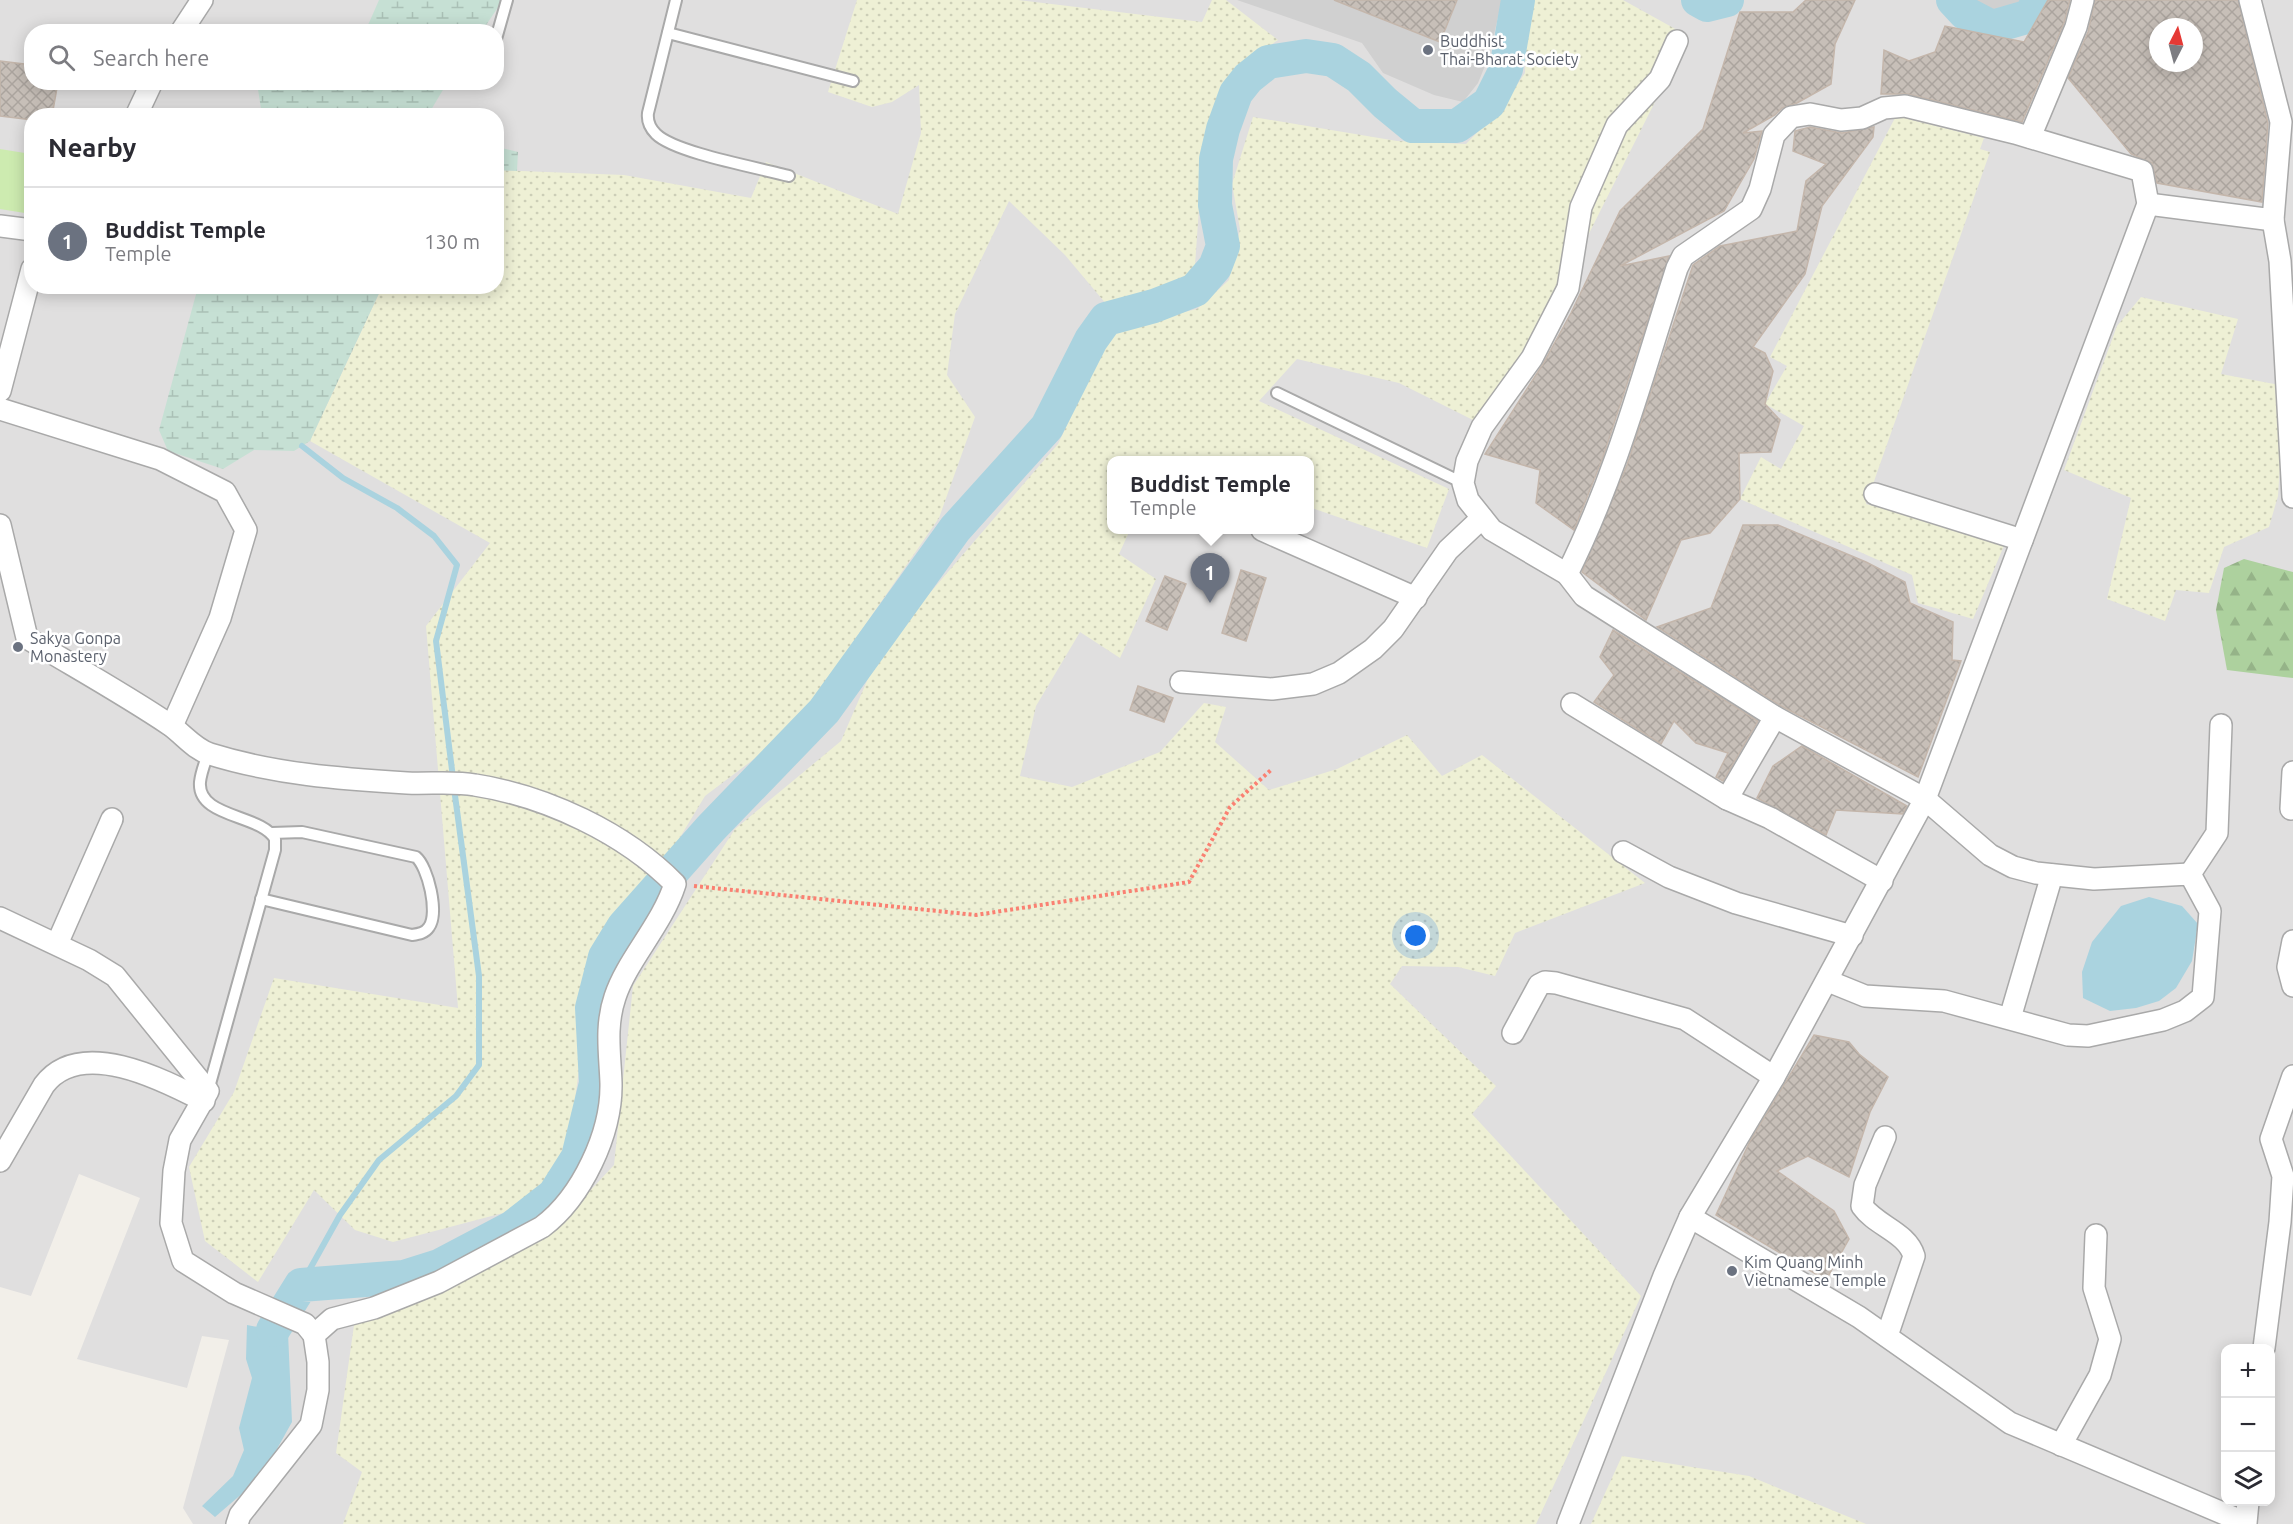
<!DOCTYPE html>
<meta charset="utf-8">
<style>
body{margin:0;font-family:Ubuntu,sans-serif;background:#f7f7f7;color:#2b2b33}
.controls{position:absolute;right:18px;bottom:18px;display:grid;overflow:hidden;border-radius:12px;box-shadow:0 3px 15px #0003}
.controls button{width:54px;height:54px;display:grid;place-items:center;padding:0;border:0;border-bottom:2px solid #e1e1e2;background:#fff;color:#2b2b33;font:30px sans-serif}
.compass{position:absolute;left:2149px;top:18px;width:54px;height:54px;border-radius:50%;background:#fff;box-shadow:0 3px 15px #0003;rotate:6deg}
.you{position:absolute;left:1416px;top:936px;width:21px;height:21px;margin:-15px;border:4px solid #fff;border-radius:50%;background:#1a73e8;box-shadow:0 0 0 9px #1a73e833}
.badge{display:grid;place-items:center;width:39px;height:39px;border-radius:50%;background:#0f766e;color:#fff;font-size:20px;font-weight:700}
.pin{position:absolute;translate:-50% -50px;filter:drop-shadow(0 2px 3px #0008)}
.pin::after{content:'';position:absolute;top:32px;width:21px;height:18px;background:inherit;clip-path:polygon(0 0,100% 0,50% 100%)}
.popup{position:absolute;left:1107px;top:456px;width:207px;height:78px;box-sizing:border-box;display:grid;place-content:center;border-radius:12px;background:#fff;filter:drop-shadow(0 2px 4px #0005);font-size:20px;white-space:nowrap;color:#7c7c81}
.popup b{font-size:22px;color:#2b2b33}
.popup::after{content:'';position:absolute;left:50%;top:100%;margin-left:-12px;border:12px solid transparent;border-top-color:#fff}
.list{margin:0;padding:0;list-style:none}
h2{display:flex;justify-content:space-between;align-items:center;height:78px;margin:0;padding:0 24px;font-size:26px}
h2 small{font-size:20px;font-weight:400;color:#7c7c81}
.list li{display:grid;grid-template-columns:39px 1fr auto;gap:18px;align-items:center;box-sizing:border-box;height:108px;padding:0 24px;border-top:2px solid #e1e1e2}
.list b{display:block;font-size:22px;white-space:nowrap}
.list p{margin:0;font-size:20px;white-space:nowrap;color:#7c7c81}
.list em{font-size:20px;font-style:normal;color:#7c7c81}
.icon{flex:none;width:33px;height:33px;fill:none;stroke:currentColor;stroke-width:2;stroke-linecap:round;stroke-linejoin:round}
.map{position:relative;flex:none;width:2293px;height:1524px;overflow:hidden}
.search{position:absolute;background:#fff;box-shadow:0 3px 15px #0003;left:24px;top:24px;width:480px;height:66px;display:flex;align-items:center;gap:15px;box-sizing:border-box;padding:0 21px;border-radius:24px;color:#7c7c81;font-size:22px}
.panel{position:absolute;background:#fff;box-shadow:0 3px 15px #0003;left:24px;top:108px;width:480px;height:186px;border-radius:24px}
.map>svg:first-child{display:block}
.residential{fill:#e0dfdf;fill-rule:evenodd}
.religious{fill:#d0d0d0}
.farmland{fill:url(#farmland-dots)}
.grass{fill:#cdebb0}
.forest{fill:url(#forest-firs)}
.wetland{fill:url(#wetland-marsh)}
.water{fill:#aad3df}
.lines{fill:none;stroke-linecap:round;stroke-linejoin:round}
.stream{stroke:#aad3df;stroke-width:6}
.river{stroke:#aad3df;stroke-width:34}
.building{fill:url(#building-cross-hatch);stroke:#c4b6ab;stroke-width:1.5;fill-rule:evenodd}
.service-casing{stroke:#a9a9a9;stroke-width:14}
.minor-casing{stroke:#a9a9a9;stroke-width:24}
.path{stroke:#fa8072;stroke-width:4;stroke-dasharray:3 3;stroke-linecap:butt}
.service{stroke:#fff;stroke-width:10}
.minor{stroke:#fff;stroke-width:21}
.worship-dot{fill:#6b7280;stroke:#fff;stroke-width:2}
.labels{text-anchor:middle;stroke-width:5;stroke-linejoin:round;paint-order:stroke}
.worship-label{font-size:16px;fill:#5b616d;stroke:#fff;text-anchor:start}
</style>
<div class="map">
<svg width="2293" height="1524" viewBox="0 0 2293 1524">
<defs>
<pattern id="farmland-dots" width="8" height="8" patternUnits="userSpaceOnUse" patternTransform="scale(1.5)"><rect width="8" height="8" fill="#eef0d5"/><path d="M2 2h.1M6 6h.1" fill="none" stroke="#ccceb7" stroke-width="1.8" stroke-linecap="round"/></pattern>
<pattern id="forest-firs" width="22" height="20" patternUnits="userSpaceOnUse" patternTransform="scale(1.5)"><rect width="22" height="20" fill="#add19e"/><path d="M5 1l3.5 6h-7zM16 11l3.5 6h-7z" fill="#95b388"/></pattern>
<pattern id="wetland-marsh" width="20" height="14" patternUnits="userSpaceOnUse" patternTransform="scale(1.5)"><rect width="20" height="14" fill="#c6e0d4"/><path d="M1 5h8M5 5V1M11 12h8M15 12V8" fill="none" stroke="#aac0b6"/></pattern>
<pattern id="building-cross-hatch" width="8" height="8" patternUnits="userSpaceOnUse" patternTransform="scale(1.5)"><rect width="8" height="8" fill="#c7bfb8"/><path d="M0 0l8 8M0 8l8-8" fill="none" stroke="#aba49e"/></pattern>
</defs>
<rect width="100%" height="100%" fill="#f2efe9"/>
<!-- residential -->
<path class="residential" d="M0 0H2293V1524H193L183 1508 229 1340 202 1336 187 1388 77 1359 140 1198 79 1174 31 1296 0 1287ZM2158 27H2194V63H2158ZM32 32H496V82H32ZM32 116H496V286H32ZM1111 460H1309V530H1111ZM2226 1348H2270V1502H2226Z"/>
<!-- religious -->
<g class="religious">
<path d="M1237 0H1502L1489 56 1478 83 1463 102 1434 95 1383 73 1362 43Z"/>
<path d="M1963 0H2025L2024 10 1991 19 1971 9Z"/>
</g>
<!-- farmland -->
<g class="farmland">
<path d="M857 0H1018L1202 22 1212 0H1226L1278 40 1235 69 1202 165 1194 280 1107 305 1065 255 1009 201 955 314 947 375 975 417 939 518 843 657 815 713 705 796 602 966 581 1053 570 1139 539 1188 503 1213 393 1242 355 1230 314 1190 258 1282 205 1241 189 1167 234 1092 274 978 458 1008 426 626 490 543 310 441 382 287 496 286 497 170 624 175 751 198 766 162 898 214 921 133 919 85 892 102 872 107 828 92Z"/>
<path d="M1532 0H1623L1688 36 1491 429 1399 383 1297 359 1259 401 1449 489 1427 548 1309 507V460H1111V530H1130L1119 554 1156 579 1120 658 1080 632 1036 706 1020 776 1072 787 1160 752 1204 703 1226 707 1215 742 1269 790 1337 769 1407 735 1442 776 1482 755 1645 883 1515 933 1495 976 1458 967 1402 966 1390 984 1496 1086 1472 1114 1641 1296 1536 1524H343L362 1472 336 1453 355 1318 450 1288 546 1238 614 1165 633 986 735 829 841 741 880 651 1058 444 1112 329 1197 309 1229 280 1240 229 1232 184 1253 117 1397 141 1466 144 1501 108 1525 73 1527 8Z"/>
<path d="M1896 116 1984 138 1980 149 1990 152 1866 504 2006 541 1973 619 1918 603 1912 575 1740 499 1761 457 1781 469 1804 426 1765 404 1787 366 1770 357Z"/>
<path d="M2141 297 2238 319 2221 374 2285 386 2278 496 2269 527 2224 547 2209 593 2176 590 2165 621 2107 599 2131 498 2064 470 2117 326Z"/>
<path d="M1622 1456 1749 1476 1866 1524H1591Z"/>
</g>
<!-- grass -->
<path class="grass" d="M0 149 31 154V214L0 209Z"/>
<!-- forest -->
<path class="forest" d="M2244 559 2293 572V678L2227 670 2216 610 2224 568Z"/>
<!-- wetland -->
<g class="wetland">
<path d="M379 0H503L482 31 365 32Z"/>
<path d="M257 83V82L447 83 431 110 436 116 262 115Z"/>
<path d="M497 147 518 152 517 171 497 170Z"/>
<path d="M198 287H382L310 441 294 451 254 450 223 469 168 451 159 430Z"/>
</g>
<!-- water -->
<g class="water">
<path d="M2149 897 2182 906 2198 924 2192 961 2176 988 2159 1001 2136 1008 2110 1011 2083 998 2082 972 2092 942 2121 906Z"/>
<path d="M247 1325 288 1333 292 1422 273 1456 244 1492 215 1517 202 1506 233 1476 244 1450 239 1428 252 1378 246 1359Z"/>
</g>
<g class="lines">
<!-- stream -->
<g class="stream">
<path d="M302 446 343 478 397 508 434 536 457 565 436 641 453 778"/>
<path d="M301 1285 340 1215 379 1160 456 1096 479 1065V976L454 788"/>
</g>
<!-- river -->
<g class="river">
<path d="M1698 0 1707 5 1727 0"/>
<path d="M1953 0 1965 13 1992 27 2030 16 2039 0"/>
<path d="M273 1330 301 1285 404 1277 439 1266 513 1227 554 1195 578 1157 596 1083 592 1008 605 957 624 926 711 828 824 711 955 529 1047 427 1091 340 1106 319 1154 306 1195 290 1215 267 1223 246 1215 205 1216 159 1223 129 1236 93 1248 78 1268 62 1306 56 1333 60 1359 77 1385 103 1413 126H1457L1489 103 1506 69 1518 0"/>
</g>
</g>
<!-- building -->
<g class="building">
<path d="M1334 0H1457L1440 42Z"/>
<path d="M1806 0H1855L1835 44 1831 84 1797 103 1782 108 1775 115 1743 133 1762 131 1754 159 1724 211 1620 266 1669 256 1603 457 1574 530 1536 503 1540 470 1485 454 1543 364 1571 313 1620 211 1703 129 1740 12H1793Z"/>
<path d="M2048 0H2070L2064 23 2022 122 1908 94H1881L1884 50 1909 61 1935 52 1945 26 2024 42Z"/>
<path d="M2095 0H2238L2268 123 2262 202 2157 183 2152 163 2131 154 2068 78 2088 32ZM2158 27H2194V63H2158Z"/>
<path d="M0 61 32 65V82H58L52 116H32V120L0 116Z"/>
<path d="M1810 127 1842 133 1874 127 1873 137 1822 206 1805 274 1753 347 1765 353 1773 371 1765 404 1780 420 1771 452 1739 453 1740 499 1710 533 1681 540 1646 620 1582 572 1627 465 1693 265 1720 246 1797 231 1806 181 1826 164 1793 151 1795 131Z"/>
<path d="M1743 525H1778L1866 562 1905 582 1910 603 1953 622 1952 660 1961 661 1918 777 1781 706 1657 627 1711 608Z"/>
<path d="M1241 570 1266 578 1246 641 1222 633Z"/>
<path d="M1165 576 1186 584 1167 630 1146 621Z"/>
<path d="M1613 630 1758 721 1723 781 1716 777 1728 753 1696 743 1674 721 1661 744 1594 702 1614 675 1600 657Z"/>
<path d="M1138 686 1173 698 1164 722 1130 710Z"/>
<path d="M1802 746 1907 806 1903 814 1836 810 1826 835 1757 798 1773 766Z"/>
<path d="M1814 1035 1849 1042 1859 1054 1888 1077 1870 1112 1849 1177 1808 1156 1777 1171 1834 1211 1849 1239 1826 1280 1716 1215 1750 1141Z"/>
</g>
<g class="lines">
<defs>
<g id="service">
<path d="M676 0 648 113C647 121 650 128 656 134 675 153 760 168 789 176"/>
<path d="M668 33 853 81"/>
<path d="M496 39 507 0"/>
<path d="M1277 393 1463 483"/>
<path d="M208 754C205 762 201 773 200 782 197 818 261 814 275 839V850L208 1091"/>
<path d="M261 899 412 935C419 934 425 933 429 927 439 913 428 867 416 857L302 832 272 833"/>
</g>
<g id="minor">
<path d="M181 32 202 0"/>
<path d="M1677 41 1660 79 1617 125 1581 207 1568 288 1532 358 1482 427 1467 461 1463 483 1468 500 1492 530 1567 574 1584 596 1775 717 1925 799 1990 855 2013 867 2036 873 2094 879 2190 874 2210 911 2203 997 2185 1011 2163 1020 2088 1036 2068 1035 1944 1001 1865 996 1828 981"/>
<path d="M136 116 152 82"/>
<path d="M2030 137 2076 27 2083 0"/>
<path d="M2148 204 2273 220 2281 122 2250 0"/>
<path d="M2273 220 2280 261 2293 497"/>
<path d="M0 226 32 230"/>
<path d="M0 391 32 269"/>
<path d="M0 409 160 459 225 492 246 530 220 618 172 726"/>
<path d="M1875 494 2022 540"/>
<path d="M0 525 27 638C75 667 124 694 170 725 184 735 194 749 210 754 274 774 341 779 407 783 430 784 454 781 475 785 546 796 625 833 675 884 662 925 627 960 615 997 605 1026 610 1054 611 1083 612 1133 582 1197 542 1227L439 1282 374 1308 332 1319 314 1335 318 1362V1390L311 1425 240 1515 237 1524"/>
<path d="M1262 530 1416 598"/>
<path d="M1567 574C1617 474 1643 373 1677 268L1683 256 1751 209 1760 189 1774 135 1791 117 1810 114 1841 120 1862 118 1884 108 1905 106 2015 133 2142 171 2148 204 1925 799 1774 1077 1690 1217 1859 1317 2010 1423 2246 1523 2248 1502"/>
<path d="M1181 682 1272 689 1313 684 1339 673 1373 649 1393 629 1448 550 1482 518"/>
<path d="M1572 704 1727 799 1770 818 1882 881"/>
<path d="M1727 799 1775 717"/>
<path d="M2291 809 2293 772"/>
<path d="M1623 852 1669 877 1736 903 1852 936"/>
<path d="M2190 874 2217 833 2221 725"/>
<path d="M0 918 89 960 115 976 208 1091 180 1140 174 1171 171 1223 183 1261 234 1293 305 1324 314 1335"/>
<path d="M2293 941 2288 967 2293 986"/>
<path d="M57 944 112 819"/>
<path d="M2010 1018 2052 875"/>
<path d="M1513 1033 1539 985 1545 982 1556 983 1685 1019 1774 1077"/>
<path d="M1885 1137 1865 1185 1862 1206C1876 1226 1907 1232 1914 1256L1887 1336"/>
<path d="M0 1161 44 1085C80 1037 162 1079 204 1101"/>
<path d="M2264 1348 2280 1222 2283 1176 2271 1139 2293 1076"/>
<path d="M2061 1445 2100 1375 2110 1339 2094 1288 2096 1235"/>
<path d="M1568 1524 1664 1276 1690 1217"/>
</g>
</defs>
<!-- service casing -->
<use href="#service" class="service-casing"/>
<!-- minor casing -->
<use href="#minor" class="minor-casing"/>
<!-- path -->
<path class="path" d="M694 886 976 915 1189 882 1230 807 1272 769"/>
<!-- service -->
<use href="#service" class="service"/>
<!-- minor -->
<use href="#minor" class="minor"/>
</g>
<!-- markers -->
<g class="worship-dot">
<circle cx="1428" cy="50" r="6"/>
<circle cx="18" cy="647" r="6"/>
<circle cx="1732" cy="1271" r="6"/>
</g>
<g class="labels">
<!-- worship labels -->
<g class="worship-label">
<text x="1440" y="47">Buddhist<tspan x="1440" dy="18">Thai-Bharat Society</tspan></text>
<text x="30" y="644">Sakya Gonpa<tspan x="30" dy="18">Monastery</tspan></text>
<text x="1744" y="1268">Kim Quang Minh<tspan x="1744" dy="18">Vietnamese Temple</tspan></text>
</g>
</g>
</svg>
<div class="controls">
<button>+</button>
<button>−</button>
<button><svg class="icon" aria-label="layers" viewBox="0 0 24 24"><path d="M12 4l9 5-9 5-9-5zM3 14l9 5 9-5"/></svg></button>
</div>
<svg class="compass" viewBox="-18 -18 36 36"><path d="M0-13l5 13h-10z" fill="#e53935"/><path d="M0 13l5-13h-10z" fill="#7c7c81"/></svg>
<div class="you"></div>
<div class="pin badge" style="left:1210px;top:603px;background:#6b7280">1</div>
<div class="popup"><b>Buddist Temple</b>Temple</div>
<div class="search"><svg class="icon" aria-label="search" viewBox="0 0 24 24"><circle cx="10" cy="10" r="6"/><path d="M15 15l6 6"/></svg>Search here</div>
<section class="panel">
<h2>Nearby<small></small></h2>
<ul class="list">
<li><span class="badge" style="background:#6b7280">1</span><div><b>Buddist Temple</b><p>Temple</p></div><em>130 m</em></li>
</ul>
</section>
</div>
